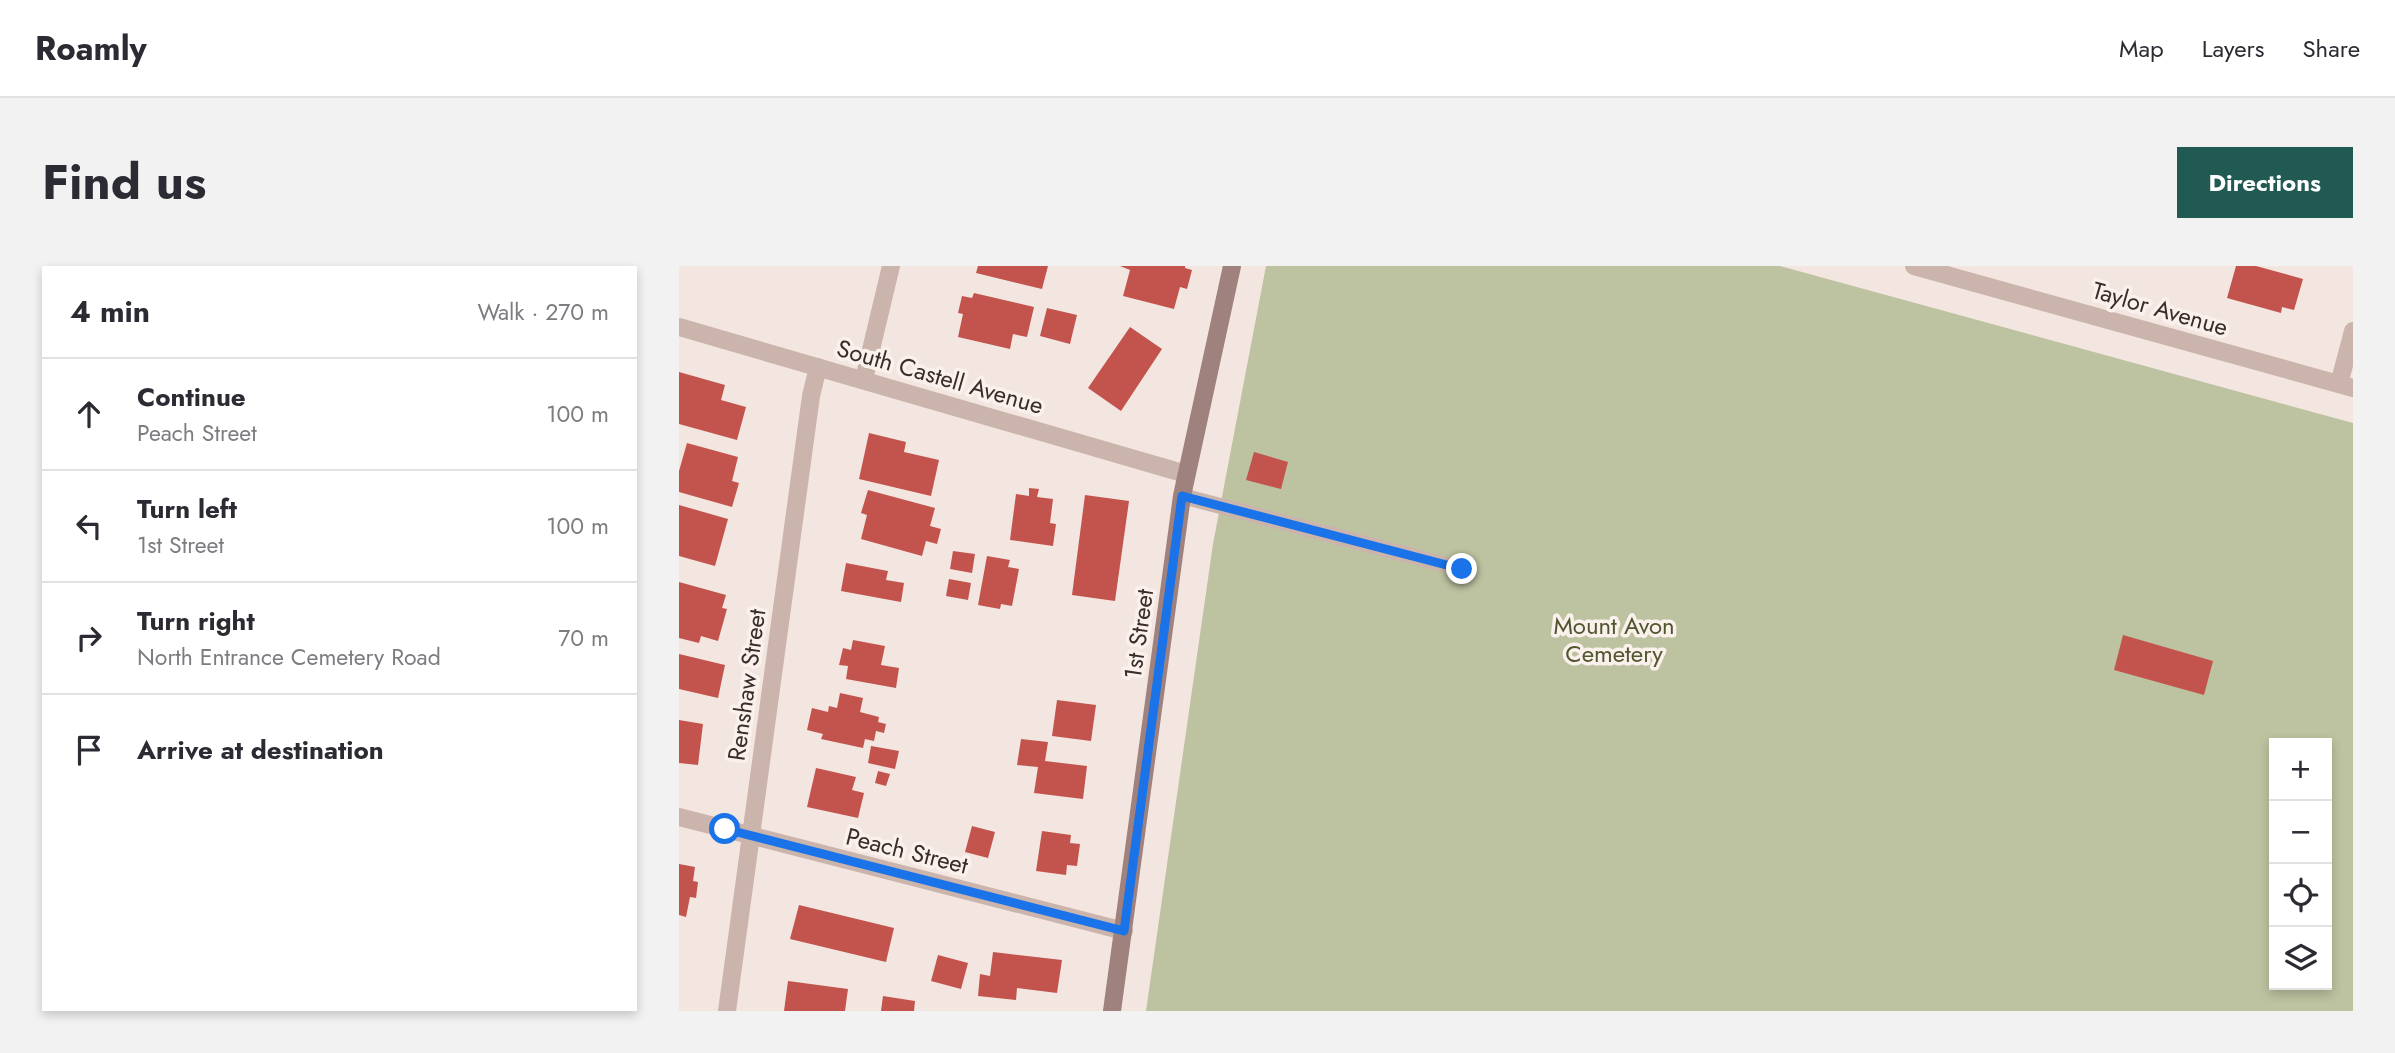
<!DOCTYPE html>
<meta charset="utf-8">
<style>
body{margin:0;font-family:Jost,sans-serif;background:#f2f2f3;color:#2b2b33}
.controls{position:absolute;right:21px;bottom:21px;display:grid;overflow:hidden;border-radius:0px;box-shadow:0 4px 10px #0003}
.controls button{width:63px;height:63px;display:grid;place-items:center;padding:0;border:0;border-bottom:2px solid #e1e1e2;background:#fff;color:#2b2b33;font:35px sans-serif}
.stop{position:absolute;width:21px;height:21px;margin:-16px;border:5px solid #1a73e8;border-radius:50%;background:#fff}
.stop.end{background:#1a73e8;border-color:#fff;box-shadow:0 2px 7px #0008}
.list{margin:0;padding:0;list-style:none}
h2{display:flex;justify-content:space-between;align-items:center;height:91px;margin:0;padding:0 28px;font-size:30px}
h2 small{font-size:23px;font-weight:400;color:#7c7c81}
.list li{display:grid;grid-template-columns:46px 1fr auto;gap:21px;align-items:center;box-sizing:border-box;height:112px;padding:0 28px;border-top:2px solid #e1e1e2}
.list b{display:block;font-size:26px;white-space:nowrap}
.list p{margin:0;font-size:23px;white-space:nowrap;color:#7c7c81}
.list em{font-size:23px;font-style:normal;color:#7c7c81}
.icon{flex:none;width:38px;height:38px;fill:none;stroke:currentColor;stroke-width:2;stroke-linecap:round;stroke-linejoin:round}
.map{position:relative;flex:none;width:1674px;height:745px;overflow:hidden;border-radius:0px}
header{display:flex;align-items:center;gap:42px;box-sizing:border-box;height:98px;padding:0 35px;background:#fff;border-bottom:2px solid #e1e1e2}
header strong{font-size:33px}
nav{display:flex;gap:38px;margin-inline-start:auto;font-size:24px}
.intro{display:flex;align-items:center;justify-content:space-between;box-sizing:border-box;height:168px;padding:0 42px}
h1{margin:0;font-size:49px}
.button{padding:18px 32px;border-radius:0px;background:#215a52;color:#fff;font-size:24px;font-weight:700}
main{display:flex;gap:42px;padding:0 42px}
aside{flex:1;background:#fff;border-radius:0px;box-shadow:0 4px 10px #0003}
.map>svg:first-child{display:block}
.green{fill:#bdc2a0;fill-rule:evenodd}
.building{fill:#c3534d}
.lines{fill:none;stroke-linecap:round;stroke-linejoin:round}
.lane{stroke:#cbb4ac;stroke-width:16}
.street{stroke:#cbb4ac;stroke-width:18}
.secondary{stroke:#9f827d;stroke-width:18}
.route{stroke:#1a73e8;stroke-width:9}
.labels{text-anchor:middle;stroke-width:7;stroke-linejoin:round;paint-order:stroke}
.street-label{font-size:24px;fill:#392c2a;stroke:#faf1ec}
.park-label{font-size:24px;fill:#50572f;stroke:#faf1ec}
</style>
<header>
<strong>Roamly</strong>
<nav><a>Map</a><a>Layers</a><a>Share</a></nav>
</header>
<div class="intro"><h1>Find us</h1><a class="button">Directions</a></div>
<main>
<aside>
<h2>4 min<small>Walk · 270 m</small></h2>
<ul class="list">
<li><svg class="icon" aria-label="ahead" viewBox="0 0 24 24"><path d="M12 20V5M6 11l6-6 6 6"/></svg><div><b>Continue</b><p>Peach Street</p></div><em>100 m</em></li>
<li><svg class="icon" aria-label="left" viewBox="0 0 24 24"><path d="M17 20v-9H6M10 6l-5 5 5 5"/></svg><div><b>Turn left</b><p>1st Street</p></div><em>100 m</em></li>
<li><svg class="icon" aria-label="right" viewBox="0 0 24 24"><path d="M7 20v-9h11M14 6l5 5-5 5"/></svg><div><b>Turn right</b><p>North Entrance Cemetery Road</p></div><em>70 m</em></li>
<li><svg class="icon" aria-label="arrive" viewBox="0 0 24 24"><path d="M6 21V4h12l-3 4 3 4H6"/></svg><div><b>Arrive at destination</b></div></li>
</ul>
</aside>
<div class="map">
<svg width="1674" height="745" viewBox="0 0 1674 745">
<rect width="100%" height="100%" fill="#f3e6e0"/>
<!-- green -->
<path class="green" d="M587 0H1101L1674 157V745H467L534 278ZM1595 477H1648V719H1595Z"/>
<!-- building -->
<g class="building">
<path d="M299 0H369L363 23 297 7Z"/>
<path d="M441 0H506V2L513 4 508 23 501 21 495 43 444 30 451 4Z"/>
<path d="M1557 0H1577L1624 13 1615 44 1603 41 1602 47 1548 32Z"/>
<path d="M295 27 355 41 348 71 334 68 331 83 279 71 284 48 279 47 283 30 293 32Z"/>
<path d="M368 42 398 49 391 78 361 70Z"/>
<path d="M451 61 483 83 442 145 409 122Z"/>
<path d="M0 106 46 119 42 134 67 141 58 174 0 158Z"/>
<path d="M190 167 227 176 225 186 260 194 252 230 180 213Z"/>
<path d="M8 177 59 191 53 215 60 217 53 241 0 226V205Z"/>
<path d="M575 186 609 196 602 223 567 214Z"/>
<path d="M350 222 360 223 358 231 374 233 371 257 377 258 374 280 331 274 337 228 350 230Z"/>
<path d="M189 224 256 242 251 260 262 263 258 278 247 275 243 290 182 273 188 249 182 247Z"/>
<path d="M406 229 450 235 436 335 393 329Z"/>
<path d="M0 239 49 253 36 300 0 290Z"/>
<path d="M274 285 296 288 293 307 271 303Z"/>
<path d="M308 290 331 294 329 301 340 303 333 340 322 338 321 343 299 339Z"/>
<path d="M167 297 209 305 207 314 225 317 222 336 162 325Z"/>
<path d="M270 313 292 317 289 334 267 330Z"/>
<path d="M0 316 47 329 43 342 48 343 39 375 22 370 20 377 0 372Z"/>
<path d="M1444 369 1534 395 1525 429 1435 404Z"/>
<path d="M174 374 206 380 202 399 220 402 217 422 167 413 169 400 160 399 164 382 172 384Z"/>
<path d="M0 388 46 399 39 432 0 423Z"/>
<path d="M161 427 184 432 181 446 200 451 199 456 207 458 205 467 197 465 195 475 186 473 184 482 142 473 144 468 128 464 133 442 149 446 150 440 158 442Z"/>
<path d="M378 434 417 439 412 475 373 470Z"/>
<path d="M0 454 24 458 19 499 0 497Z"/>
<path d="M342 473 369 476 366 495 408 500 404 533 355 527 359 501 338 499Z"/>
<path d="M192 480 220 485 216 503 189 497Z"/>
<path d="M137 502 177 511 173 524 185 527 179 552 128 541Z"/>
<path d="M199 505 211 508 207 520 196 517Z"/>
<path d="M293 560 316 566 309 592 286 586Z"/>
<path d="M363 565 392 569 391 577 401 578 398 600 388 599 387 609 357 605Z"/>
<path d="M0 598 16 601 14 615 19 616 17 632 11 631 7 651 0 649Z"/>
<path d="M120 639 215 662 207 696 111 673Z"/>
<path d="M314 686 383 694 378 727 338 722 337 734 299 730 301 708 311 710Z"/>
<path d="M259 689 289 697 282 723 252 715Z"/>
<path d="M109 715 169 723 166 745H105Z"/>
<path d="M204 730 236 735 235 745H202Z"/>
</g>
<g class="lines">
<!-- lane -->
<path class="lane" d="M503 230 783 303"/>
<!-- street -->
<g class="street">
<path d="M1235 0 1674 122"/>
<path d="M0 61 507 208"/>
<path d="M185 113 212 0"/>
<path d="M1660 118 1674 65"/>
<path d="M0 551 445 665"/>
<path d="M48 745 132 130 139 101"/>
</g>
<!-- secondary -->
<path class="secondary" d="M433 745 503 230 553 0"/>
</g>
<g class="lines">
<!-- route -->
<path class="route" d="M46 563 445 665 503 230 783 303"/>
</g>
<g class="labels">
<!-- street labels -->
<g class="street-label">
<text transform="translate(1481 43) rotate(16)" y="8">Taylor Avenue</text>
<text transform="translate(261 111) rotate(16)" y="8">South Castell Avenue</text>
<text transform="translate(460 368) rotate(-82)" y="8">1st Street</text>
<text transform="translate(68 419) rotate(-82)" y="8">Renshaw Street</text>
<text transform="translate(228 585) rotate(14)" y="8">Peach Street</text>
</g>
<!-- park labels -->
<g class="park-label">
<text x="935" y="368">Mount Avon<tspan x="935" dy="28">Cemetery</tspan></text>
</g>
</g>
</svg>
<div class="controls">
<button>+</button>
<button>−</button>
<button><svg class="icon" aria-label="locate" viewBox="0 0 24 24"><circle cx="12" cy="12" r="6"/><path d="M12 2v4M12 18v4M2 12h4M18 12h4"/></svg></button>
<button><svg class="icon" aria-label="layers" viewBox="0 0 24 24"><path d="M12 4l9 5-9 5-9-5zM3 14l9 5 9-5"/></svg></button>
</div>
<div class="stop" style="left:46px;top:563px"></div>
<div class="stop end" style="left:783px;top:303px"></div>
</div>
</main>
